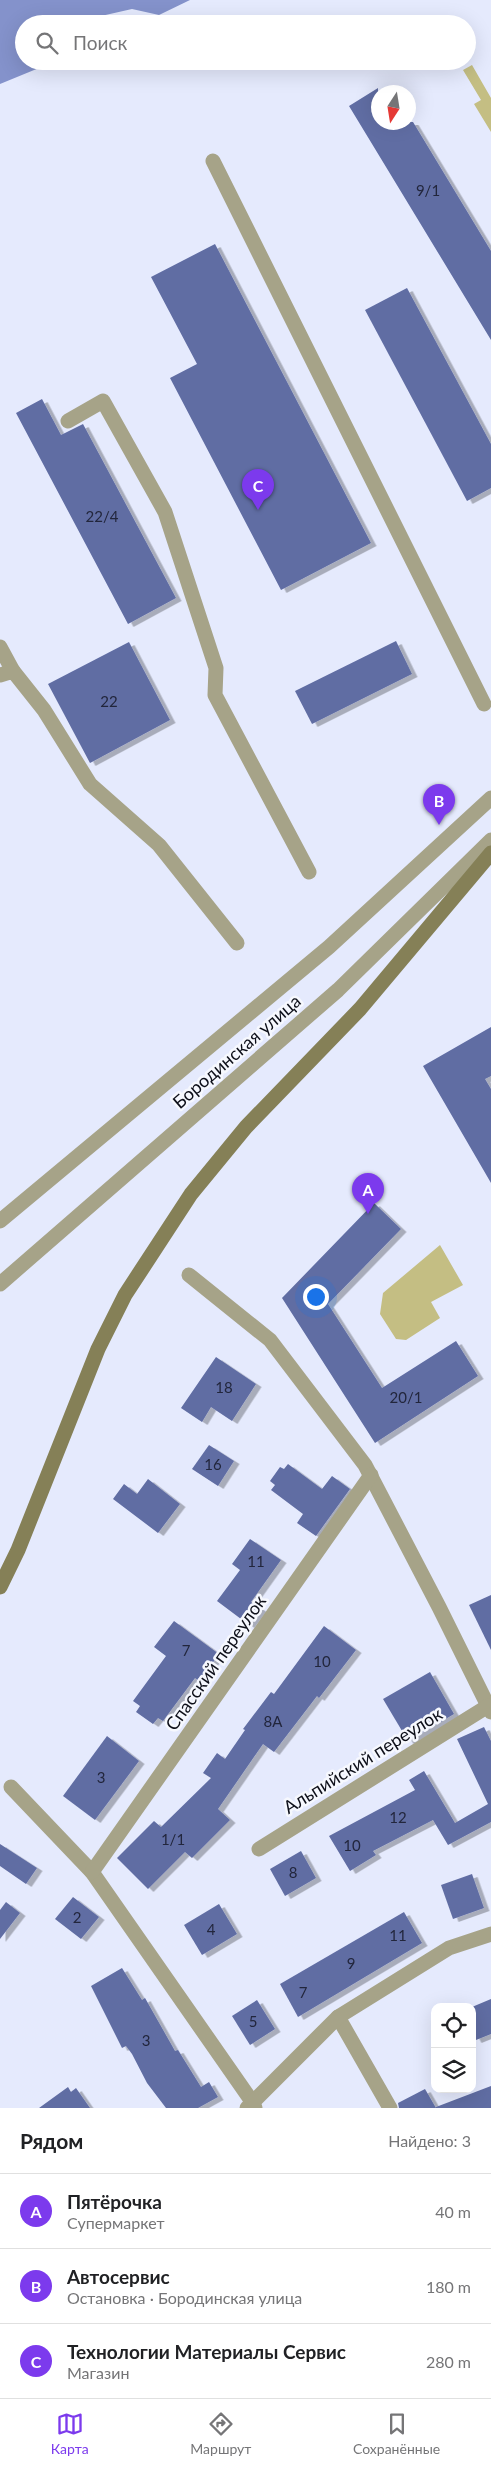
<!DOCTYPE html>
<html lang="ru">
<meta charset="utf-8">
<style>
body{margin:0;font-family:Lato,sans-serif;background:#f2f2f2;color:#202124}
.controls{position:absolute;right:15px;bottom:15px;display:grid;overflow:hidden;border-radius:10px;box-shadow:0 5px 20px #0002}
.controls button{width:45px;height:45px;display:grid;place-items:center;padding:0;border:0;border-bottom:1px solid #e0e0e0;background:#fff;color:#202124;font:25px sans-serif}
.compass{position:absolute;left:371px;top:85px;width:45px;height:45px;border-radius:50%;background:#fff;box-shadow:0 5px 20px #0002;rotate:192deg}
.you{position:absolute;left:315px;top:1296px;width:18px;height:18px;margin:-12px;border:4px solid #fff;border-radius:50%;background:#1a73e8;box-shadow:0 0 0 8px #1a73e833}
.badge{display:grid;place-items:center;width:32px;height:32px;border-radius:50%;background:#7c3aed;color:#fff;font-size:16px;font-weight:700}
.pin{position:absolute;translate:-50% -41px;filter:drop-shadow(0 1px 2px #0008)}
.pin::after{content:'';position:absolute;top:26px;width:18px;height:15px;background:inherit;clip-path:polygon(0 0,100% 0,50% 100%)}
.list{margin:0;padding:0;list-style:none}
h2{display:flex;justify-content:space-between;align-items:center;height:65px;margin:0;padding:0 20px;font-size:21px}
h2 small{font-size:16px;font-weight:400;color:#757577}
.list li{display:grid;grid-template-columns:32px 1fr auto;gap:15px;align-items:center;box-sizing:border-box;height:75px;padding:0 20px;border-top:1px solid #e0e0e0}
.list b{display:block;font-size:19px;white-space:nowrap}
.list p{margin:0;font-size:16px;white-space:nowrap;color:#757577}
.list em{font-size:16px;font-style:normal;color:#757577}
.icon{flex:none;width:28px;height:28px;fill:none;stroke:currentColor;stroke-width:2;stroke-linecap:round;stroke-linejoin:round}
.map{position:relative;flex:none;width:491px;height:2108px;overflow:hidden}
.search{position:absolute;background:#fff;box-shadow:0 5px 20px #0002;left:15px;right:15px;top:15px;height:55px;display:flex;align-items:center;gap:12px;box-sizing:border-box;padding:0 18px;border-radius:28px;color:#757577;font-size:19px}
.sheet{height:290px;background:#fff}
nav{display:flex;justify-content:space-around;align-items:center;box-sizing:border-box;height:70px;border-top:1px solid #e0e0e0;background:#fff;font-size:14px;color:#757577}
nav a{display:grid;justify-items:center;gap:2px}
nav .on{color:#7c3aed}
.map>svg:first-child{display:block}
.green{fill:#c4be83}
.water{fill:#8492cb}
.building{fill:#606da3;filter:url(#shadow)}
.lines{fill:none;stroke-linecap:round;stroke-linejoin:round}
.minor{stroke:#a6a388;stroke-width:15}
.tertiary{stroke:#a6a388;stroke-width:15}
.secondary{stroke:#858057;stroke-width:15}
.labels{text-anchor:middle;stroke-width:5;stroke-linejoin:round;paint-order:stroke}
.number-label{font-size:15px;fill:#22263c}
.street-label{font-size:18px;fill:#0d0f19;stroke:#f6f8fe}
</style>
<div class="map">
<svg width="491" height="2108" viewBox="0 0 491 2108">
<defs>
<filter id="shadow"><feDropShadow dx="5.5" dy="3" stdDeviation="0" flood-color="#0004"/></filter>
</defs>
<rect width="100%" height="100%" fill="#e5eafd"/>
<!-- green -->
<g class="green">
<path d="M472 65 491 98V132L474 104 481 100 463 70Z"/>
<path d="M440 1245 463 1285 431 1302 440 1318 406 1340 396 1339 380 1314 383 1293Z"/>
</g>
<!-- water -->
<path class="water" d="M0 0H190L159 15 132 9 79 21 78 24H24V61H56L0 84Z"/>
<!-- building -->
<g class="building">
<path d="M378 88V122H413L491 251V340L349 106Z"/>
<path d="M215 244 371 543 281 590 170 378 197 364 151 277Z"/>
<path d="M407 288 491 444V488L467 501 365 310Z"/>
<path d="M42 399 61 435 83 424 176 598 128 624 16 413Z"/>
<path d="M396 641 412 674 312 724 295 691Z"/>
<path d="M129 642 170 720 90 763 48 684Z"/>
<path d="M491 1027V1076L485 1079 491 1089V1183L423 1066Z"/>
<path d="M374 1203 401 1229 328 1304 382 1388 456 1341 478 1376 375 1443 282 1298Z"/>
<path d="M216 1357 256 1384 232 1421 211 1407 202 1422 181 1408Z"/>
<path d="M209 1445 234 1461 218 1486 192 1469Z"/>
<path d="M288 1464 322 1489 332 1476 350 1489 316 1536 297 1523 303 1514 271 1490 275 1485 270 1481 280 1467 284 1469Z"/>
<path d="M148 1479 180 1504 158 1533 113 1499 124 1484 137 1494Z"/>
<path d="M250 1539 281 1560 251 1602 261 1609 249 1625 217 1601 240 1570 232 1564Z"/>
<path d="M491 1595V1650L469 1605Z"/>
<path d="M174 1621 219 1654 199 1681 195 1678 163 1721 158 1718 153 1724 136 1712 140 1706 133 1701 166 1656 154 1647Z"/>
<path d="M324 1626 356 1650 319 1698 317 1696 274 1752 263 1744 218 1809 230 1820 192 1858 185 1852 148 1889 117 1858 154 1821 161 1827 211 1778 203 1773 217 1753 225 1759 245 1730 243 1729 271 1692 274 1694Z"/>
<path d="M430 1672 454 1714 408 1741 383 1699Z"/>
<path d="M484 1727 491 1741V1822L448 1845 433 1820 373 1851 376 1855 350 1871 329 1836 415 1790 409 1780 424 1771 455 1823 488 1804 457 1739Z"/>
<path d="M107 1736 139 1761 95 1820 63 1796Z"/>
<path d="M0 1844 37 1868 26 1884 0 1866Z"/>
<path d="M301 1851 316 1878 285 1896 270 1869Z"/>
<path d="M472 1874 484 1908 453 1919 441 1885Z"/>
<path d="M73 1897 99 1917 81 1939 55 1919Z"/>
<path d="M6 1902 20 1913 0 1939V1910Z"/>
<path d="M219 1904 237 1934 202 1955 184 1925Z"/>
<path d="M404 1912 422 1943 298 2017 280 1984Z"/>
<path d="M122 1968 142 2000 145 1998 175 2051 178 2050 201 2087 209 2082 218 2097 198 2108H166L147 2083 132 2054 126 2046 122 2048 91 1986Z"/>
<path d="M491 1999V2034L476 2040 472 2032V2007Z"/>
<path d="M257 2000 275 2029 250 2045 232 2016Z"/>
<path d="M491 2086V2108H436V2107Z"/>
<path d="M68 2087 71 2092 76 2088 90 2108H39Z"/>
<path d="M425 2089 436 2108H399L398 2103Z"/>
</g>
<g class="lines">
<!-- minor -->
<g class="minor">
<path d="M213 161 484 704"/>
<path d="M68 421 103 401 165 512 216 668 215 695 309 872"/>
<path d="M0 647 13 671"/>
<path d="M0 675 13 671 44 710 90 784 159 845 237 943"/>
<path d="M189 1275 270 1340 365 1465 439 1607 491 1712"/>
<path d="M11 1787 92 1872 253 2103 255 2108"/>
<path d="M259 1849 488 1706"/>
<path d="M92 1872 371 1475"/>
<path d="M338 2017 390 2108"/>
<path d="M247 2108 338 2017 449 1948 491 1934"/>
</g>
<!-- tertiary -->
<g class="tertiary">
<path d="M0 1221 329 947 491 798"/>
<path d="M0 1284 338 990 491 840"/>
</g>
<!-- secondary -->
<path class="secondary" d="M0 1587 18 1550 98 1349 125 1295 191 1194 246 1127 360 1009 491 853"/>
</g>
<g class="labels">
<!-- number labels -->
<g class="number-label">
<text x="428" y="196">9/1</text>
<text x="102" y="522">22/4</text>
<text x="109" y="707">22</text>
<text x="224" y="1393">18</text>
<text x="406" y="1403">20/1</text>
<text x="213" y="1470">16</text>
<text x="256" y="1567">11</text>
<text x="186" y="1656">7</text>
<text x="322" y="1667">10</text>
<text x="273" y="1727">8А</text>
<text x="101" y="1783">3</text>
<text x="398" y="1823">12</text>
<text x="173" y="1845">1/1</text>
<text x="352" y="1851">10</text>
<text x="293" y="1878">8</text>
<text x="77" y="1923">2</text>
<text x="211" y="1935">4</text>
<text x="398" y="1941">11</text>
<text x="351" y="1969">9</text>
<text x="303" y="1998">7</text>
<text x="253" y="2027">5</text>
<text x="146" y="2046">3</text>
</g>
<!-- street labels -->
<g class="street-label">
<text transform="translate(237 1052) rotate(-41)" y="6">Бородинская улица</text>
<text transform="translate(216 1663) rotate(-55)" y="6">Спасский переулок</text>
<text transform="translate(363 1761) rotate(-32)" y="6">Альпийский переулок</text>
</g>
</g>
</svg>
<div class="controls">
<button><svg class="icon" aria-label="locate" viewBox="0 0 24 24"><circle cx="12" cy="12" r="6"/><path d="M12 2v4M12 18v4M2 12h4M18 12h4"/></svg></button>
<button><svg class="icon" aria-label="layers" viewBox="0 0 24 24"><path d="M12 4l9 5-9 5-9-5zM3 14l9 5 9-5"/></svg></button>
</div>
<svg class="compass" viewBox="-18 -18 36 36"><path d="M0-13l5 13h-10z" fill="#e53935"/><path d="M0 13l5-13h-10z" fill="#757577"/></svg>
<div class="you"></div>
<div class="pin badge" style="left:368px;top:1214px">A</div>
<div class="pin badge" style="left:439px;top:825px">B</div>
<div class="pin badge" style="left:258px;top:510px">C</div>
<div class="search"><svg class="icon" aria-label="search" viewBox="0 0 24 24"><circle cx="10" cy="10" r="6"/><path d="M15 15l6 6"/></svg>Поиск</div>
</div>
<section class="sheet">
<h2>Рядом<small>Найдено: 3</small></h2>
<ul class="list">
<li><span class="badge">A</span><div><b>Пятёрочка</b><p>Супермаркет</p></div><em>40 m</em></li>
<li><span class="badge">B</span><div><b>Автосервис</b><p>Остановка · Бородинская улица</p></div><em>180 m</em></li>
<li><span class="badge">C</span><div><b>Технологии Материалы Сервис</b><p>Магазин</p></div><em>280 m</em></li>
</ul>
</section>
<nav>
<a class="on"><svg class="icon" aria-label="map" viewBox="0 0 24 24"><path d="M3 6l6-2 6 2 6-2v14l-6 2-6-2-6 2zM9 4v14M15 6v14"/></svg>Карта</a>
<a><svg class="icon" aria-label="directions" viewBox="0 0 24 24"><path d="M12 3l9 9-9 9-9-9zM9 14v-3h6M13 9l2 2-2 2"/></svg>Маршрут</a>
<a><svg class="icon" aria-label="saved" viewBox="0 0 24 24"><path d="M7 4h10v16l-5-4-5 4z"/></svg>Сохранённые</a>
</nav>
